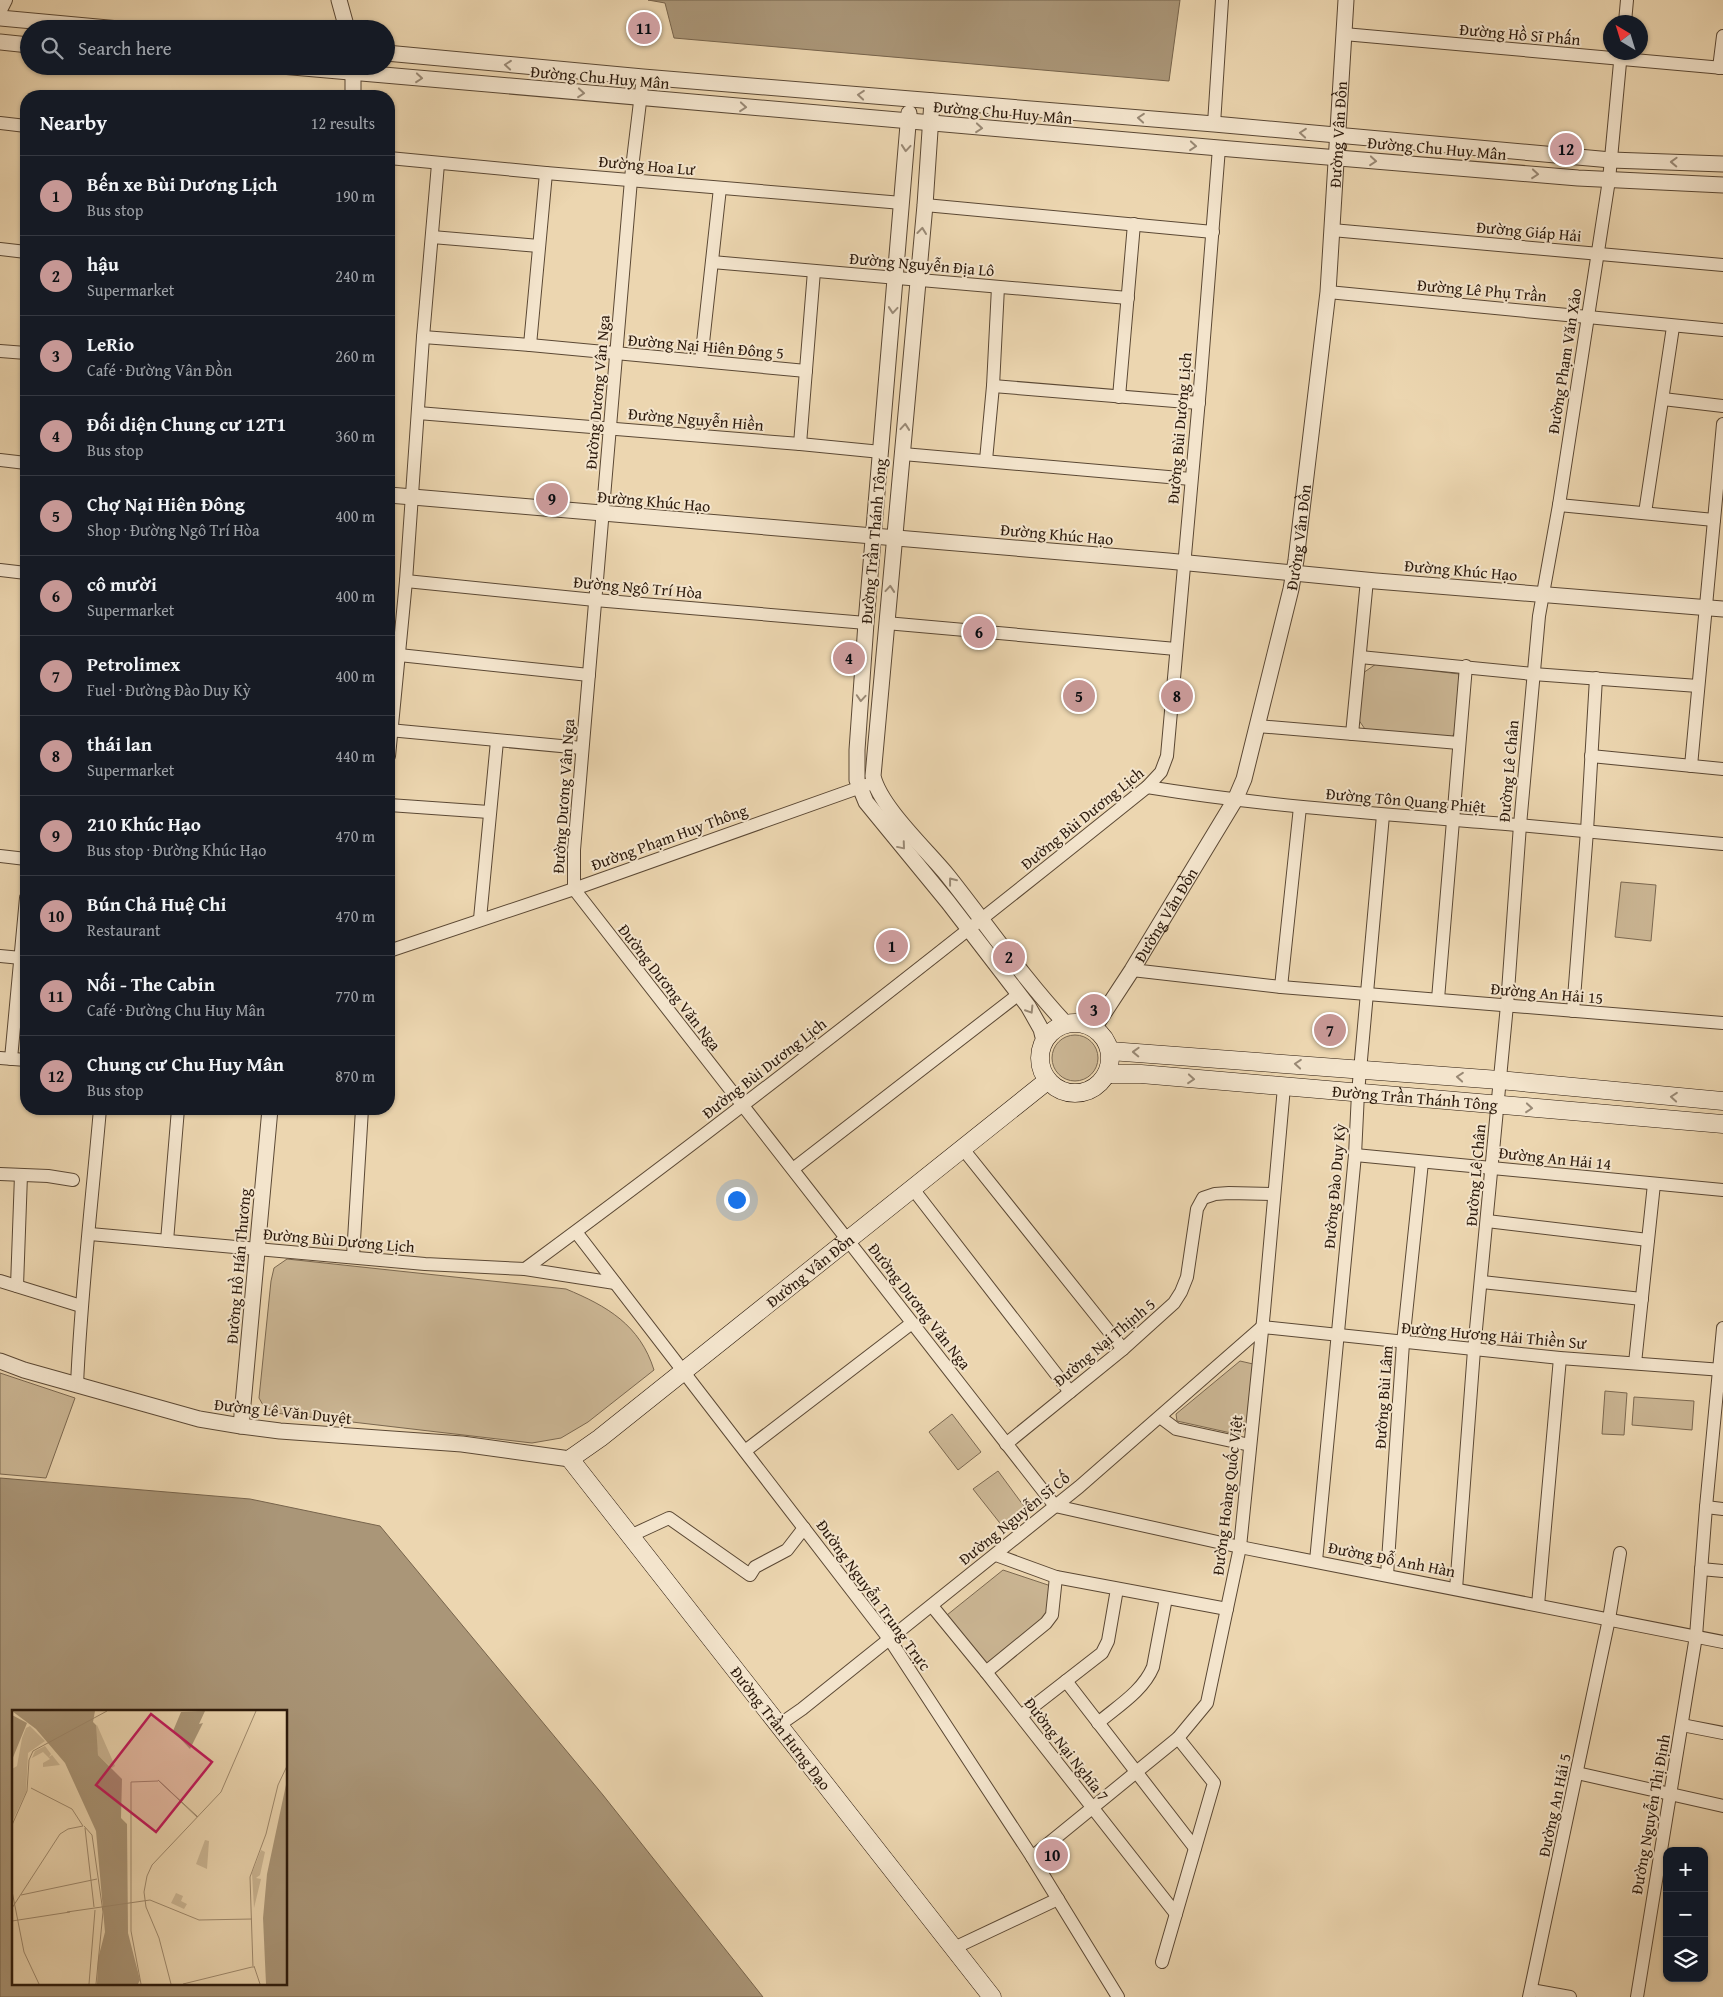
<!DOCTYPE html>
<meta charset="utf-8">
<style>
body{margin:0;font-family:"Gentium Book Plus",serif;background:#242831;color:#f1f3f6}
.controls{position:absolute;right:15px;bottom:15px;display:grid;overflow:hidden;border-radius:10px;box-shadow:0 1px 4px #0004}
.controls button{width:45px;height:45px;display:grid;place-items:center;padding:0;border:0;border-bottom:1px solid #363941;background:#171b24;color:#f1f3f6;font:25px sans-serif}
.compass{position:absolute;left:1603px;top:15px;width:45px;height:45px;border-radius:50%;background:#171b24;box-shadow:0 1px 4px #0004;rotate:322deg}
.you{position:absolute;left:736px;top:1199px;width:18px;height:18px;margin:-12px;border:4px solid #fff;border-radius:50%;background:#1a73e8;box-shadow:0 0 0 8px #1a73e833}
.badge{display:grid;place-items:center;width:32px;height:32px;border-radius:50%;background:#c59692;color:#111;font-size:16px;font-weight:700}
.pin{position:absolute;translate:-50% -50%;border:2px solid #fff;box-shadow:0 1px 5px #0006}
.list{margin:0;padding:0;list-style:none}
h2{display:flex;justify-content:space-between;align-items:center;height:65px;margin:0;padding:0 20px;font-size:21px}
h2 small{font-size:16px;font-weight:400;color:#9ea1a6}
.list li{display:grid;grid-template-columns:32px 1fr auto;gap:15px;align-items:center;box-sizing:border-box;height:80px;padding:0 20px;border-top:1px solid #363941}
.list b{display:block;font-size:19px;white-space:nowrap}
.list p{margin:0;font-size:16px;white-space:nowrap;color:#9ea1a6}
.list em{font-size:16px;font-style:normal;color:#9ea1a6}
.icon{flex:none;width:28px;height:28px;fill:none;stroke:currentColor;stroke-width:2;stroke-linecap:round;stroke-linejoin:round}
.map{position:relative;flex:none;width:1723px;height:1997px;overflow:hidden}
.search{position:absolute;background:#171b24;box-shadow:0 1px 4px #0004;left:20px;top:20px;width:375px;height:55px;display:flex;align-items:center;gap:12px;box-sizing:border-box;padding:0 18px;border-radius:28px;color:#9ea1a6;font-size:19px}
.panel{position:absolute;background:#171b24;box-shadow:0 1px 4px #0004;left:20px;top:90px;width:375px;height:1025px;border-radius:20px}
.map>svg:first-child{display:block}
.green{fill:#cbb694;stroke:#7b6850}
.water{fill:#aa9678;stroke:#77644c;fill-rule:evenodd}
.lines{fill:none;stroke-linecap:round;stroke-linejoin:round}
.minor-casing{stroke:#5b4834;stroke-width:14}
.tertiary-casing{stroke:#5b4834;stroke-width:17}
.secondary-casing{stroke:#2b190b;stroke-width:19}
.minor{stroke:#f3e4cc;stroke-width:12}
.tertiary{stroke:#f3e4cc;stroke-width:15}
.secondary{stroke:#f3e4cc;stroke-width:18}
.oneway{stroke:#998975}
.labels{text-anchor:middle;stroke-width:4;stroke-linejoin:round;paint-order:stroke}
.street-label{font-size:16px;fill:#2b190b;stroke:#f3e4cc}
.inset-road{fill:none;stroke:#9f8a6e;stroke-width:1}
.view{fill:#c2185b;fill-opacity:0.15;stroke:#c2185b;stroke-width:2.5}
.inset-edge{fill:none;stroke:#2b190b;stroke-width:2.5}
</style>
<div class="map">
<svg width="1723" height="1997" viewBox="0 0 1723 1997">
<rect width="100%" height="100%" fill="#ecd6b0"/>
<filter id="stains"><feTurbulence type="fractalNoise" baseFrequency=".004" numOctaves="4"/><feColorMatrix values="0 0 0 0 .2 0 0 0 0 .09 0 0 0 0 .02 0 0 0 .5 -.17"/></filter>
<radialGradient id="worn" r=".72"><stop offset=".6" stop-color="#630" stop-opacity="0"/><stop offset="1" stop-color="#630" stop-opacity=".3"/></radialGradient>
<!-- green -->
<g class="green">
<path d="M1376 664 1459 674 1456 730 1452 737 1367 732 1358 719 1363 673Z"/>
<path d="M1621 882 1656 885 1651 941 1615 937Z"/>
<circle cx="1075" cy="1058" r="23"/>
<path d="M287 1259 566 1289C607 1306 640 1325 654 1370L588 1422 561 1438 532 1443 275 1413 263 1405 259 1398 271 1281 274 1268Z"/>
<path d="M1240 1361 1253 1364 1246 1428 1240 1435 1177 1421 1176 1414Z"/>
<path d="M0 1373 75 1398 46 1478 0 1474Z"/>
<path d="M1605 1391 1627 1393 1624 1435 1602 1434Z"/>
<path d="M1634 1397 1694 1401 1692 1430 1632 1425Z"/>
<path d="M952 1414 981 1452 958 1470 929 1432Z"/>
<path d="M998 1471 1026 1509 1003 1527 973 1489Z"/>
<path d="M1003 1570 1051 1586 1049 1612 1044 1618 987 1665 947 1615Z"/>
</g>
<!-- water -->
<g class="water">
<path d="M648 0H1180L1169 81 674 38 665 3Z"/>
<path d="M0 1478 250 1499 380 1526 603 1795 763 1997H0ZM14 1711H286V1983H14Z"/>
</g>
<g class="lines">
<defs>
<g id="minor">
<path d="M0 12 6 0"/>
<path d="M1625 22 1627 0"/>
<path d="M1344 34 1723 68"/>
<path d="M1719 68 1723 36"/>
<path d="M643 77 632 168 574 850V889L1055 1506 1240 1547 1723 1642"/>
<path d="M0 123 26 126"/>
<path d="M1214 124 1222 0"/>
<path d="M389 158 546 173 902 203"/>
<path d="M925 205 1213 232"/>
<path d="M1332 230 1723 265"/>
<path d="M432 237 539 246"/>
<path d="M0 249 26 252"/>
<path d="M712 262 1128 298"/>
<path d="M1328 292 1723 330"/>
<path d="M423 337 530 345 806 371"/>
<path d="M530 345 546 173"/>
<path d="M0 351 26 353"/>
<path d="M701 361 720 188"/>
<path d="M993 386 1199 403"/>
<path d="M1119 397 1134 224"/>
<path d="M1663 399 1723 406"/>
<path d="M418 413 800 444 881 452"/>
<path d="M800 444 814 271"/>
<path d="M903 454 1191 479"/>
<path d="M0 460 26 463"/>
<path d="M986 460 993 386 998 287"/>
<path d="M1559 505 1714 520"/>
<path d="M1645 513 1673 327"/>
<path d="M0 570 26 573"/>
<path d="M406 581 595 600 866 623"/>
<path d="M886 623 1176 649"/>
<path d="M399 655 589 675"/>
<path d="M1360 657 1533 674 1698 686"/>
<path d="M1257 726 1459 743"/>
<path d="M389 730 582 748"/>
<path d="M1352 734 1367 580"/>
<path d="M389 756 406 581 423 337 438 164"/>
<path d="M1591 756 1723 769"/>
<path d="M1691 766 1723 424"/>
<path d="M1147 787C1270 807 1395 815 1519 825 1587 831 1655 838 1723 844"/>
<path d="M389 805 489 812"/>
<path d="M0 856 26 859"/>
<path d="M480 919 497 741"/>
<path d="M389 951 574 889 875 782"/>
<path d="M0 956 21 958"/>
<path d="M1132 970 1281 987 1723 1023"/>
<path d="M1281 987 1300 807"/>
<path d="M1438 999 1466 666"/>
<path d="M1573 1011 1587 831 1596 678"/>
<path d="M0 1058 26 1060"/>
<path d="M11 1059 26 898"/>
<path d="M963 1149 1123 1349"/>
<path d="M1355 1155 1723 1190"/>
<path d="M793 1169 1019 994"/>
<path d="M0 1174 48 1176 73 1180"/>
<path d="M913 1189 1070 1392"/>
<path d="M1487 1221 1648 1240"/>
<path d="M576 1232 890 1640 1032 1857 1118 1997"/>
<path d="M90 1234 425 1264 525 1269 615 1283"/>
<path d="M167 1241 178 1109"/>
<path d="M353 1256 362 1109"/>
<path d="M525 1269C736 1114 943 951 1147 787L1161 772 1167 756 1200 388 1219 148"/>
<path d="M0 1281 81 1306"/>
<path d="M1482 1282 1642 1299"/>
<path d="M17 1286 21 1175"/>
<path d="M1262 1327 1560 1358 1723 1370"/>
<path d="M1635 1363 1654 1184"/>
<path d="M77 1385C81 1292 92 1201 100 1109"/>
<path d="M1160 1417 1176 1429 1250 1445"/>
<path d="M1006 1444 1123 1349 1174 1303 1181 1292 1187 1277 1197 1209 1203 1198 1215 1194 1229 1193 1274 1194"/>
<path d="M745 1451 912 1323"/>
<path d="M1706 1507 1723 1509"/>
<path d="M630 1536 669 1518 750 1575 755 1567 787 1550 804 1528"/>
<path d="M996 1555 1056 1577 1227 1609"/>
<path d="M1316 1561 1355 1155 1358 1093 1383 815"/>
<path d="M1701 1569 1723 1571"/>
<path d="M1387 1575 1403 1343 1422 1162"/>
<path d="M1456 1589 1474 1350 1507 1005 1520 825 1539 616 1559 505 1609 180 1621 52"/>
<path d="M1538 1605 1560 1358"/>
<path d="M932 1606 986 1672 1176 1914"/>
<path d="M986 1672 1046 1623 1052 1615 1056 1577"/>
<path d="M1066 1681 1195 1848"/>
<path d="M1021 1716 1102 1653 1108 1641 1117 1589"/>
<path d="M1098 1723C1118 1706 1143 1691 1153 1667L1166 1598"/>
<path d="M779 1725 802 1709 1079 1487 1262 1327"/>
<path d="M1682 1725 1723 1733"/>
<path d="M1577 1773 1723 1806"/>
<path d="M1032 1857 1178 1738 1207 1703 1240 1547 1264 1311 1284 1087"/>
<path d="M954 1948 1058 1899"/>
<path d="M1162 1962 1214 1783 1178 1738"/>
<path d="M1531 1990 1570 1997"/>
<path d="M1529 1997 1609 1619 1620 1553"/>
<path d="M1637 1997 1696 1636 1706 1507 1723 1328"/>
</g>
<g id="tertiary">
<path d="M339 0 347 29"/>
<path d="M0 18 119 29"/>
<path d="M0 42 29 45"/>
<path d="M386 53 643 77 1214 124 1611 160 1723 164"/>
<path d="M281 66 1219 148 1578 178 1723 185"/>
<path d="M353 96V66"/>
<path d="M932 101 925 205 873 776C880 807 927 850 948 876 987 925 1023 978 1066 1024"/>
<path d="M909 113 866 623 857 750V780L866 802 948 902 1028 1006 1041 1029 1044 1041"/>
<path d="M389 495 1168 561 1376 581 1723 609"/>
<path id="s1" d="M1094 1028 1132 970 1235 800 1244 779 1291 589 1296 560 1328 292 1346 0"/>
<path d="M0 1361 24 1370 199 1419 241 1426 280 1431 462 1444 570 1459"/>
<path d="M241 1426 270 1109"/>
</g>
<g id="secondary">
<circle cx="1075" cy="1058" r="35"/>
<path d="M1110 1051 1499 1080 1723 1101"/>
<path id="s2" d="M1107 1074H1141L1723 1124"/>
<path id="s3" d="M992 1997 570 1459 600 1438 1047 1081"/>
</g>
</defs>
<!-- minor casing -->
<use href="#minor" class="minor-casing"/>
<!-- tertiary casing -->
<use href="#tertiary" class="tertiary-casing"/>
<!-- secondary casing -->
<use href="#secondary" class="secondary-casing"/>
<!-- minor -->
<use href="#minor" class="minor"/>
<!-- tertiary -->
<use href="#tertiary" class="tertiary"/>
<!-- secondary -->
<use href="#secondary" class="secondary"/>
</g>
<!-- one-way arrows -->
<defs><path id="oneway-chevron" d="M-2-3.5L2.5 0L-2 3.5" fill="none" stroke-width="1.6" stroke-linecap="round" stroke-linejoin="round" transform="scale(1.25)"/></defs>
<g class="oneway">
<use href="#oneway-chevron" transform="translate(508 65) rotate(-175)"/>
<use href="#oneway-chevron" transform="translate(419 78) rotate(5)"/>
<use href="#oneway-chevron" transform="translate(581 93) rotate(5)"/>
<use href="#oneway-chevron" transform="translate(861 95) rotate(-175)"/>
<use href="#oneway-chevron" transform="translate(743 107) rotate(5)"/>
<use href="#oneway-chevron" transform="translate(1141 118) rotate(-175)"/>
<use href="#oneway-chevron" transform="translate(979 128) rotate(5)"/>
<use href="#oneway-chevron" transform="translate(1303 133) rotate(-175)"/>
<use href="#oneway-chevron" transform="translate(1193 146) rotate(5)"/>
<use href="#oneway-chevron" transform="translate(906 148) rotate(95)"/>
<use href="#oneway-chevron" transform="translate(1373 161) rotate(5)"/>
<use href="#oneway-chevron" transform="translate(1674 162) rotate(-178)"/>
<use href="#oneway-chevron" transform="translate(1535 174) rotate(5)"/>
<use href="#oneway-chevron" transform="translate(922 231) rotate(-84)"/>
<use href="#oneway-chevron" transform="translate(893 310) rotate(95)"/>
<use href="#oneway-chevron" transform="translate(905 427) rotate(-85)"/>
<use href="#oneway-chevron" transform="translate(890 589) rotate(-85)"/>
<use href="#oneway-chevron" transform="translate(861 698) rotate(94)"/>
<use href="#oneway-chevron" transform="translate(902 846) rotate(50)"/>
<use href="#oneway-chevron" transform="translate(952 881) rotate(-128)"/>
<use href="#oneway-chevron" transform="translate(1030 1010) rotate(58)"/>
<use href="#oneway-chevron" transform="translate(1136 1052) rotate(-178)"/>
<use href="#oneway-chevron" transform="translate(1298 1064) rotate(-175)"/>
<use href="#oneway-chevron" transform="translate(1460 1077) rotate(-175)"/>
<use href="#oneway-chevron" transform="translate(1191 1079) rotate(5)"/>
<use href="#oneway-chevron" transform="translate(1674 1097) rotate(-175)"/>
<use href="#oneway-chevron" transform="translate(1529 1108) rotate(5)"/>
</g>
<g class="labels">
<!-- street labels -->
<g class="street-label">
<text transform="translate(1520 34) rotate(5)" y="6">Đường Hồ Sĩ Phấn</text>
<text transform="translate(600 77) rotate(5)" y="6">Đường Chu Huy Mân</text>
<text transform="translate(1003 112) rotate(5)" y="6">Đường Chu Huy Mân</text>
<text dy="6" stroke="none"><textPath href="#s1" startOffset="944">Đường Vân Đồn</textPath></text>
<text transform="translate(1437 148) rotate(5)" y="6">Đường Chu Huy Mân</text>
<text transform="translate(647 165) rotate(5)" y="6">Đường Hoa Lư</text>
<text transform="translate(1529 231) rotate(5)" y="6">Đường Giáp Hải</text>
<text transform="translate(922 264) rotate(5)" y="6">Đường Nguyễn Địa Lô</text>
<text transform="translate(1482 290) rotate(5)" y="6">Đường Lê Phụ Trần</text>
<text transform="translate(706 346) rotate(5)" y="6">Đường Nại Hiên Đông 5</text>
<text transform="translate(1564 361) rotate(-81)" y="6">Đường Phạm Văn Xảo</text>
<text transform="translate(597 392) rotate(-85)" y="6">Đường Dương Vân Nga</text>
<text transform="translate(696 419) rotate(5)" y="6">Đường Nguyễn Hiền</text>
<text transform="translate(1179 428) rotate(-85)" y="6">Đường Bùi Dương Lịch</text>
<text transform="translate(654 501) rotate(5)" y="6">Đường Khúc Hạo</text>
<text transform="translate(1057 534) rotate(5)" y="6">Đường Khúc Hạo</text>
<text dy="6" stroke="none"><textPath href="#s1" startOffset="539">Đường Vân Đồn</textPath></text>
<text transform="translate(873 541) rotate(-85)" y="6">Đường Trần Thánh Tông</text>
<text transform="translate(1461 570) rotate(5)" y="6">Đường Khúc Hạo</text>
<text transform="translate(638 587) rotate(5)" y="6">Đường Ngô Trí Hòa</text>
<text transform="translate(1508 771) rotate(-85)" y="6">Đường Lê Chân</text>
<text transform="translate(563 796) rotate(-86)" y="6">Đường Dương Vân Nga</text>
<text transform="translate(1406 800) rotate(5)" y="6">Đường Tôn Quang Phiệt</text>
<text transform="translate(1082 818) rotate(-39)" y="6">Đường Bùi Dương Lịch</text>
<text transform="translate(669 837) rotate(-20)" y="6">Đường Phạm Huy Thông</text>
<text dy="6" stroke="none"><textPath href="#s1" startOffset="134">Đường Vân Đồn</textPath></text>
<text transform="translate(670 987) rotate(52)" y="6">Đường Dương Văn Nga</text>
<text transform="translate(1547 993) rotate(5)" y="6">Đường An Hải 15</text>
<text transform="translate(764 1068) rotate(-38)" y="6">Đường Bùi Dương Lịch</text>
<text dy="6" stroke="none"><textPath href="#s2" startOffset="309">Đường Trần Thánh Tông</textPath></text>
<text transform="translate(1555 1158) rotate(6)" y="6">Đường An Hải 14</text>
<text transform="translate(1475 1175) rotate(-85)" y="6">Đường Lê Chân</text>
<text transform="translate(1334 1186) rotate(-85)" y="6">Đường Đào Duy Kỳ</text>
<text transform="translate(339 1240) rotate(5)" y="6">Đường Bùi Dương Lịch</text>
<text transform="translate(238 1266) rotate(-85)" y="6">Đường Hồ Hán Thương</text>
<text dy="6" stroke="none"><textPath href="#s3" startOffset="989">Đường Vân Đồn</textPath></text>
<text transform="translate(920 1306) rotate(52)" y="6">Đường Dương Văn Nga</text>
<text transform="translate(1494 1335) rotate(5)" y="6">Đường Hương Hải Thiền Sư</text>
<text transform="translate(1104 1342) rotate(-40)" y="6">Đường Nại Thịnh 5</text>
<text transform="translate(1383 1397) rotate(-86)" y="6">Đường Bùi Lâm</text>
<text transform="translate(283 1411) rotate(6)" y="6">Đường Lê Văn Duyệt</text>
<text transform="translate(1227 1495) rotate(-83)" y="6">Đường Hoàng Quốc Việt</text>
<text transform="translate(1014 1518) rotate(-39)" y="6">Đường Nguyễn Sĩ Cố</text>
<text transform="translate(1392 1559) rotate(11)" y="6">Đường Đỗ Anh Hàn</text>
<text transform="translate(874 1595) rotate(54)" y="6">Đường Nguyễn Trung Trực</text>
<text transform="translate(781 1728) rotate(52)" y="6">Đường Trần Hưng Đạo</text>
<text transform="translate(1067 1749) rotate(52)" y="6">Đường Nại Nghĩa 7</text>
<text transform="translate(1554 1805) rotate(-78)" y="6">Đường An Hải 5</text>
<text transform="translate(1650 1814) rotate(-80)" y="6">Đường Nguyễn Thị Định</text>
</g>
</g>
<!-- overview -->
<g transform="translate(12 1710)">
<rect width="275" height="275" fill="#ecd6b0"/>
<path d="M85 15 103 56 100 58 86 45 82 17ZM18 16 33 31 16 43 14 82 0 112V59L5 56 10 28 14 18ZM33 36 39 44 37 47 40 45 48 55 31 57V53L38 49 31 42 20 48 23 41ZM193 130 197 131 195 159 184 154ZM249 140 253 142 248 165 244 168 249 169 242 198 240 163ZM164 183 171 186 169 191 175 194 172 199 159 193Z" fill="#cbb694"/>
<path d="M0 1H83L81 12 84 15 86 45 110 69 109 108 115 114 116 223 128 270 126 274H85L86 249 93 222 84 121 53 53 24 19ZM193 1 187 14 191 13 178 39 161 21 169 2ZM0 5 15 13 0 50ZM275 70V274H254L251 208 255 164Z" fill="#aa9678"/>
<path class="inset-road" d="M19 78 60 99 71 116M185 107 146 70 186 107M0 115 15 81 17 50 21 41 95 1M72 116 80 125 91 202 84 274M73 118 82 197M0 181 12 242 27 274M9 185 85 169M0 198 48 124 56 119 71 116M55 202 138 190 187 210 240 209M0 211 58 202M242 256 248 274M241 258 238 167 254 124 266 75 275 56M77 274 83 200M129 274 119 221V72L146 71M159 274 147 228 134 197 132 182 135 166 140 155 209 82 244 1M171 274 240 257"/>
<path class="view" d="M139 4 200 52 144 122 84 75Z"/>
<rect width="275" height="275" class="inset-edge"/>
</g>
<rect width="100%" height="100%" filter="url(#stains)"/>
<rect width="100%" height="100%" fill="url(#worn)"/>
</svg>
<div class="controls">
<button>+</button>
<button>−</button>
<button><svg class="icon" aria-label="layers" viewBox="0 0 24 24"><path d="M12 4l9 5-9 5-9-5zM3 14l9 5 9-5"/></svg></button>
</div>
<svg class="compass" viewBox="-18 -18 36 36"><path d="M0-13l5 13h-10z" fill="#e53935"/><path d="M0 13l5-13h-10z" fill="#9ea1a6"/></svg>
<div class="you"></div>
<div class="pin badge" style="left:892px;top:946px">1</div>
<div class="pin badge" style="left:1009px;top:957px">2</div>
<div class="pin badge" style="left:1094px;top:1010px">3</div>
<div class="pin badge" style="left:849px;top:658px">4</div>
<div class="pin badge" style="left:1079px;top:696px">5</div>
<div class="pin badge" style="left:979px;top:632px">6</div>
<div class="pin badge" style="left:1330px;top:1030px">7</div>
<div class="pin badge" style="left:1177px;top:696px">8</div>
<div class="pin badge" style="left:552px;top:499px">9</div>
<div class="pin badge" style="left:1052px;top:1855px">10</div>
<div class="pin badge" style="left:644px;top:28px">11</div>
<div class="pin badge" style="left:1566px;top:149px">12</div>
<div class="search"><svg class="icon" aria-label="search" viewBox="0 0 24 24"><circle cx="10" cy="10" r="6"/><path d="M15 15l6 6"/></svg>Search here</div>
<section class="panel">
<h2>Nearby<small>12 results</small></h2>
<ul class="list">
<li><span class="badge">1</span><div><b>Bến xe Bùi Dương Lịch</b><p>Bus stop</p></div><em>190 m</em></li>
<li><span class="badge">2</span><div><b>hậu</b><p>Supermarket</p></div><em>240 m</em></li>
<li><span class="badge">3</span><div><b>LeRio</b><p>Café · Đường Vân Đồn</p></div><em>260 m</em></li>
<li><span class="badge">4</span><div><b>Đối diện Chung cư 12T1</b><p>Bus stop</p></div><em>360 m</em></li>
<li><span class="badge">5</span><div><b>Chợ Nại Hiên Đông</b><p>Shop · Đường Ngô Trí Hòa</p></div><em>400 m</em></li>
<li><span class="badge">6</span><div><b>cô mười</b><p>Supermarket</p></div><em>400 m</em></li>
<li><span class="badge">7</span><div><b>Petrolimex</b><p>Fuel · Đường Đào Duy Kỳ</p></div><em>400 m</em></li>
<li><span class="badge">8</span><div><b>thái lan</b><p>Supermarket</p></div><em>440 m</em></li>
<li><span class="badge">9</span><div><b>210 Khúc Hạo</b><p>Bus stop · Đường Khúc Hạo</p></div><em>470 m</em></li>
<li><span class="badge">10</span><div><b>Bún Chả Huệ Chi</b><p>Restaurant</p></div><em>470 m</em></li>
<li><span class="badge">11</span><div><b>Nối - The Cabin</b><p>Café · Đường Chu Huy Mân</p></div><em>770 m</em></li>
<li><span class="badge">12</span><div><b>Chung cư Chu Huy Mân</b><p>Bus stop</p></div><em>870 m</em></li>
</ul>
</section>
</div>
